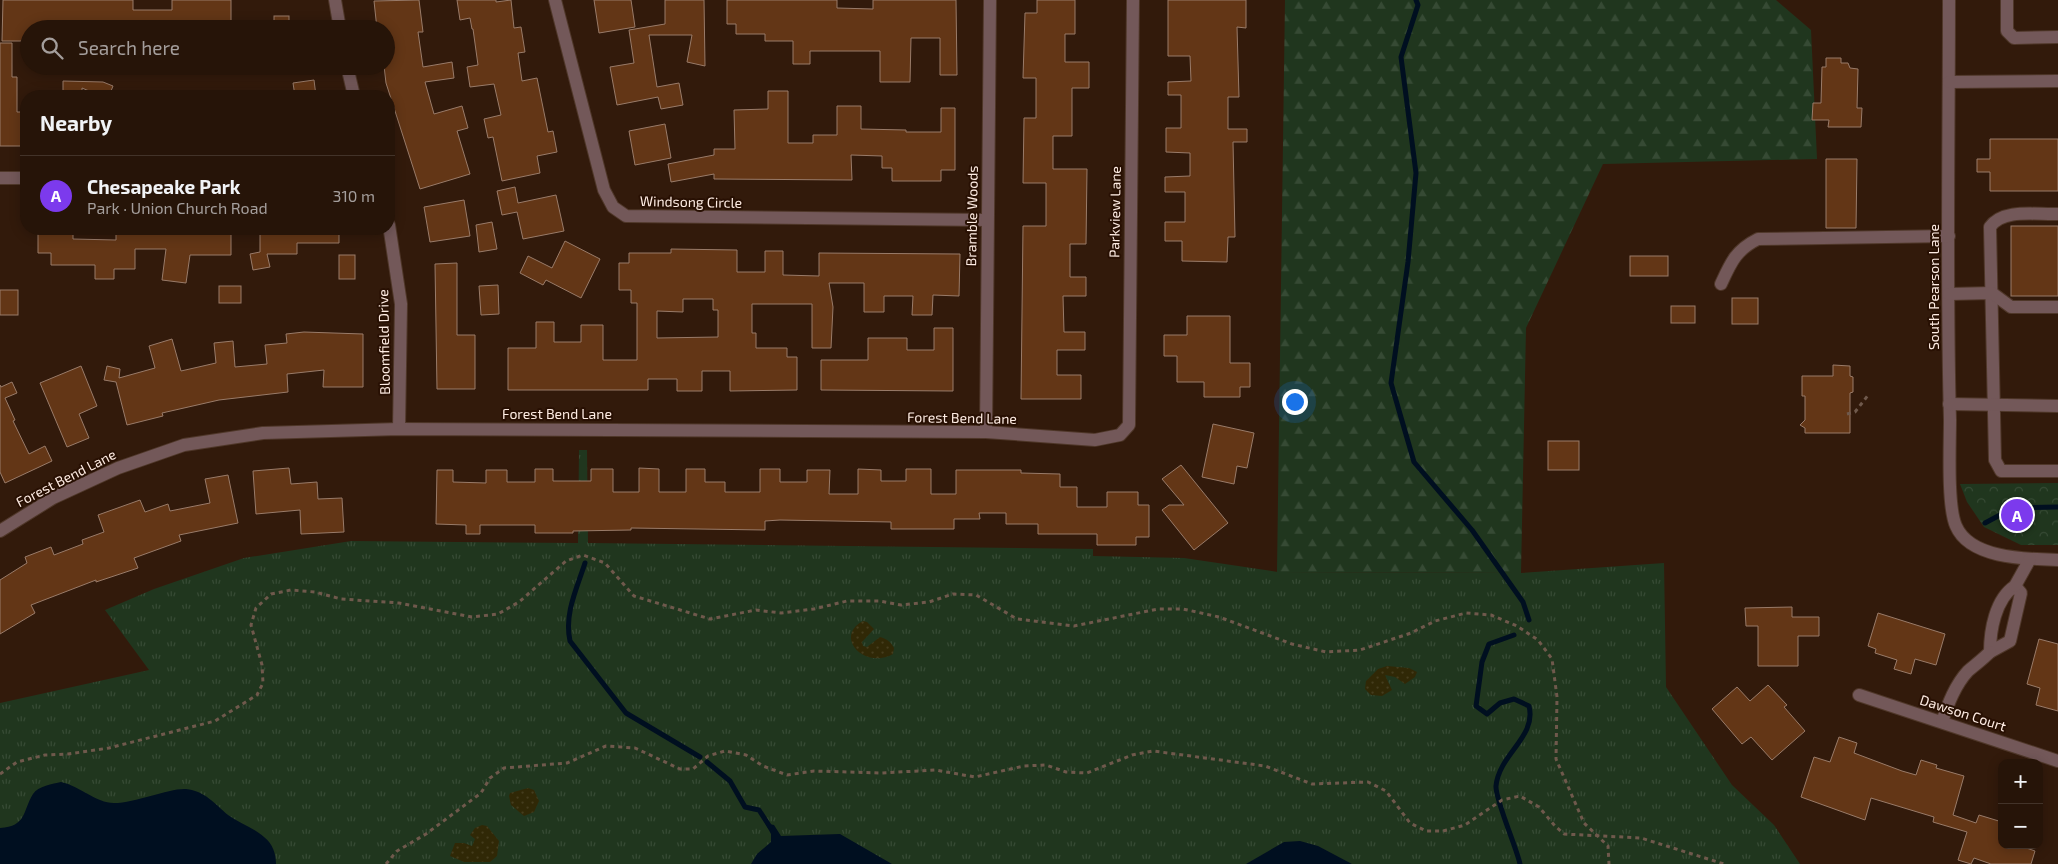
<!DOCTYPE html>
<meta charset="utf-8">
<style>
body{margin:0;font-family:"Exo 2",sans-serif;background:#322116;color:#f1f3f6}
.controls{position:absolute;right:15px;bottom:15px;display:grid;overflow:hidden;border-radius:10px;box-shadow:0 2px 12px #0003}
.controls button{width:45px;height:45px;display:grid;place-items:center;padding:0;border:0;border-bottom:1px solid #423329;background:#261408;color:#f1f3f6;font:25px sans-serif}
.you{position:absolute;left:1294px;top:401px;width:18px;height:18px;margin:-12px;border:4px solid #fff;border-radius:50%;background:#1a73e8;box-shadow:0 0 0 8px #1a73e833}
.badge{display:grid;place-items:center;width:32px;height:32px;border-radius:50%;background:#7c3aed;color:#fff;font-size:16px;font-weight:700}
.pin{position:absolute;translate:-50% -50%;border:2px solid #fff;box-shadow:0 1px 5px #0006}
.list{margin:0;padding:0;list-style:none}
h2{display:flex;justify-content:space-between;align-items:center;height:65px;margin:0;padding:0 20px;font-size:21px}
h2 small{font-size:16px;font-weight:400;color:#a49e9c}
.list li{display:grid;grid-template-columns:32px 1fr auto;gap:15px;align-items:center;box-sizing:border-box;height:80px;padding:0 20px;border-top:1px solid #423329}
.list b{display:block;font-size:19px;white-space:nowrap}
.list p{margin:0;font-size:16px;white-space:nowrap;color:#a49e9c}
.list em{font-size:16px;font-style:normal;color:#a49e9c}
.icon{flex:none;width:28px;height:28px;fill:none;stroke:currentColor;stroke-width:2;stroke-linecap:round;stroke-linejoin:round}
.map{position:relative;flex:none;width:2058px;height:864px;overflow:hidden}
.search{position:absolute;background:#261408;box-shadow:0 2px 12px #0003;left:20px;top:20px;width:375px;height:55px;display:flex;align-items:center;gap:12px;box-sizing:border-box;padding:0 18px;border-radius:28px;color:#a49e9c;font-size:19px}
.panel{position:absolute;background:#261408;box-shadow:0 2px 12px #0003;left:20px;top:90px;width:375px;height:145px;border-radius:20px}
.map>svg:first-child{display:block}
.grass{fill:url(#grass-tufts)}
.forest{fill:url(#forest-firs)}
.sand{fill:url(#sand-dots)}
.park{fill:url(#park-crowns)}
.water{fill:#000f20}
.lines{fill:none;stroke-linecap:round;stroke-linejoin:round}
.stream{stroke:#000f20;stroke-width:5}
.building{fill:#633616;stroke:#997b69;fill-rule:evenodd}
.minor-casing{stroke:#4f3729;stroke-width:14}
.path{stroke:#6f594c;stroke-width:3;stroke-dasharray:4 4;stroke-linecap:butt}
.minor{stroke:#735859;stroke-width:12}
.labels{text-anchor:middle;stroke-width:4;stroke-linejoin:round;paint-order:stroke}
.street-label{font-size:14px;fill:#feece3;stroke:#281003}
</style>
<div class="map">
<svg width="2058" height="864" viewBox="0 0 2058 864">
<defs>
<pattern id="grass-tufts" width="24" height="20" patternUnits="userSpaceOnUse" patternTransform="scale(1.25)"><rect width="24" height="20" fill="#20361e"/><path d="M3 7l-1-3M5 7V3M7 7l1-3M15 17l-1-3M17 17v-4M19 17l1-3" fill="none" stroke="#364a34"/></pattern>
<pattern id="forest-firs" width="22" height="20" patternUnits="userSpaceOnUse" patternTransform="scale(1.25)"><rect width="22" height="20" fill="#20361e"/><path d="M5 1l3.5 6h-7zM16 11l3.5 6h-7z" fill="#364a34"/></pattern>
<pattern id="sand-dots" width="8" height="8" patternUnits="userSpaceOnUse" patternTransform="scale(1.25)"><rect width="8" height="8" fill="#302806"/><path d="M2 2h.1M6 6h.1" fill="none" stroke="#453d1e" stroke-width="1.8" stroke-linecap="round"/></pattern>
<pattern id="park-crowns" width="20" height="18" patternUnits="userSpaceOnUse" patternTransform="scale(1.25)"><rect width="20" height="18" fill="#20361e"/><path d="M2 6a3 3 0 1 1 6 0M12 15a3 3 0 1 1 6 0" fill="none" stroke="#364a34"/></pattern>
</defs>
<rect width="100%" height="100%" fill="#321a0b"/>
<!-- grass -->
<path class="grass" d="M579 450H587L588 543 1093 549V556L1184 558 1278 572 1521 573 1664 563 1666 687 1732 785 1774 825 1800 864H0V703L149 670 105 610 154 589 244 558 351 541 578 543Z"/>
<!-- forest -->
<path class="forest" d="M1285 0H1776L1811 30 1817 159 1603 164 1526 328 1521 573 1277 572Z"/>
<!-- sand -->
<g class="sand">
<path d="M863 621 867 622 874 629 862 642 863 646 867 647 880 637C887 639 891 642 894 648L893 654C865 670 833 637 863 621Z"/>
<path d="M1387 666 1409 668 1417 672 1415 677 1405 684 1395 677 1385 675 1392 690 1382 696 1371 695 1365 689 1366 681 1378 669Z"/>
<path d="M528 788 534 790 539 801 534 812 524 816 511 805 509 796 510 793Z"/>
<path d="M482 825 487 826 499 841 497 856 490 862H464L450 856 455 843H464L472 846 475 839 470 835 475 828Z"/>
</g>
<!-- park -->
<path class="park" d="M2058 483V545H2021L1984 527 1967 502 1960 484Z"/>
<!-- water -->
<g class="water">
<path d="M61 782C80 786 96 803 114 803 136 803 169 788 186 789 205 791 215 804 228 815 239 823 254 828 264 837 273 844 276 854 276 864H0V828C27 826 22 812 33 794 38 786 53 784 61 782Z"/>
<path d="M765 823 774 825 781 836 840 834 892 864H751L757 854 771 842V834Z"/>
<path d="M1300 841 1318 846 1352 864H1246L1284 842Z"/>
</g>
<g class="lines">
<!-- stream -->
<g class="stream">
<path d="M1416 0 1418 5 1401 57 1416 173 1408 262 1391 383 1414 462 1472 530 1523 602 1529 620"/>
<path d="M1985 523 2013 508 2058 507"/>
<path d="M585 563C577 588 564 614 570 641L626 713 700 757"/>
<path d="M1514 635 1489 644 1482 662 1476 706 1487 714 1500 703 1514 699 1529 706C1537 737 1499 754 1496 786 1495 799 1516 846 1520 864"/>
<path d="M707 762 730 781 745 807 759 810 770 827"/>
</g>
</g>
<!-- building -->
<g class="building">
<path d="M3 0H133V10H172V0H231V29H29V41H2Z"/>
<path d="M419 0 423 32H418L423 67 452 62 454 78 425 82 434 114 462 106 468 128 457 131 470 174 420 189 386 83 384 66H386V29H377L374 1Z"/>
<path d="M457 0H496V2L511 0 514 28 521 27 525 52 518 53 522 81 537 78 548 132 553 131 557 152 537 156 540 173 502 181 493 137 488 138 484 119 501 115 494 84 470 87 467 67 478 65 473 29H472L470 18 460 20Z"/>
<path d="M594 0H631L635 27 599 33Z"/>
<path d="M665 0H704L705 66 687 62 692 35H649L657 87 679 83 683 105 661 109 658 97 617 105 610 67 634 63 629 30 665 24Z"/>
<path d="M727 0H837V8L873 9V0H956L957 75H940V38H911L910 82H880V51H810V64H793V41H765V34H736V24H727Z"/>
<path d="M1037 0H1075V34H1065V62H1089V88H1072V136H1053V169H1087L1086 244H1070V277H1086V296H1063L1064 332H1085V350H1057V375H1081V399H1021L1023 226H1046V183H1023L1024 118H1036V78H1023L1025 13H1037Z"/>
<path d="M1168 0H1246V28L1237 27 1239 97H1228V129H1247V142H1233L1235 237H1228L1227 262 1182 261V241H1165V222H1185V192H1165V177L1190 176V153L1166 152V128H1181V95H1168V82L1191 81 1190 56H1168Z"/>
<rect x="274" y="16" width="15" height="13"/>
<path d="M0 43H12V77H17V112H26V146H0Z"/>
<path d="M1826 58H1841V63H1848L1850 68 1858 69 1857 108H1862L1861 127H1828L1829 120H1812L1813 103H1821L1822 67H1826Z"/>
<path d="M314 80 316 96H295L293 83Z"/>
<path d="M63 81 103 82 113 86 109 96H101L82 88V96H63Z"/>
<path d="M768 91H788V143H813V135H837V106H861V129L906 130V132H941V108H955V170H941V181H892V168H882V156L851 155 852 180 714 179V174L671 182 668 164 714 155V149H735L734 110 768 109Z"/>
<path d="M665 124 671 158 635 165 629 131Z"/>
<path d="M1990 139H2058V191H1990V172H1977V159H1990Z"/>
<path d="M1826 159H1857L1856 228H1826Z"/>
<path d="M515 187 518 203 556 195 564 231 523 239 517 212 502 215 497 191Z"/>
<path d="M464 200 470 236 430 242 424 207Z"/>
<path d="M492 222 497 249 479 252 476 225Z"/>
<rect x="2011" y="226" width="47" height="70"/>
<path d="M38 229H73V239L116 240V229H231V255H190L186 283 162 280 166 249H135V269H114V279H95V265H51V253H38Z"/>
<path d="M260 229H339V243H297V254H267L270 267 253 270 250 254 260 252Z"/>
<path d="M565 241 600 259 581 298 546 280 543 285 520 273 528 256 552 268Z"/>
<path d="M671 249 737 250V272H765V251H783V275L819 276V253L960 254 959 296 933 295 932 315H912L913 296H884V312H864V283H829L833 307 831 348H812V304H752V333H756V348H787V357H797V390L730 391V371H702V391H677V379H648V390H508V348H536V322H554V342H581V325H603V360H637V303H631V290H619V263H629V253H671ZM683 299H713V310H718V337L657 338V311L683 312Z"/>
<rect x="339" y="255" width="16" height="24"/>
<rect x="1630" y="256" width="38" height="20"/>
<path d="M457 263V335H475V389H437L435 264Z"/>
<path d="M498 285 499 314 481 315 479 286Z"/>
<rect x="219" y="286" width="22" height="17"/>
<rect x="0" y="290" width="18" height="25"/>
<rect x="1732" y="298" width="26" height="26"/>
<rect x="1671" y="306" width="24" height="17"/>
<path d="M1187 316H1230V363H1250V387H1240V397H1204V382H1177V356H1164V335H1187Z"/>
<path d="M934 328H953V391L821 390V360H868V338H907V350H934Z"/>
<path d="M304 332 363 334V387H323L324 370 287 374 288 392 219 400 162 413 163 416 127 425 116 382 104 380 107 366 120 369 119 378 155 368 149 346 172 339 181 371 216 363 214 343 233 341 235 367 267 364 265 345 287 343 286 334Z"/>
<path d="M1833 365 1850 366V376L1853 377V392L1850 393V433H1805V428L1800 425 1805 420V396H1802V376H1833Z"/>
<path d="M81 366 97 406 79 414 89 438 67 447 40 383Z"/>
<path d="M12 382 17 393 5 398 15 420 13 421 29 454 45 446 52 461 5 483 0 472V385L1 387Z"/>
<path d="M1213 424 1254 433 1247 468 1237 466 1234 484 1202 477Z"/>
<rect x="1548" y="441" width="31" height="29"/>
<path d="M1181 465 1228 523 1194 550 1162 510 1169 505H1184L1162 479Z"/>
<path d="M289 468 291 484 317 482 318 499 342 498 344 532 301 534 300 510 256 514 253 471Z"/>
<path d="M639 468 659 469V492H686V469H705V482H725V492H760V469H780V482H807V470H830L829 494H858V469L881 470V481H906V469H931V494H956V470H1021V473L1060 474V487H1077V507H1107V492H1138V505H1149V537H1136V545H1097V534H1038V524H1006V513H979L980 519H954V529H891V522L780 520 765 521V530L631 528V530L573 531V533H535V525H480V534H466V525L436 524 437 470H453V482L486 483V470H507V482H535V469H553V481H591V469H613V492H639Z"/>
<path d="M228 475 238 523 179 535 181 541 134 558 138 568 96 582V580L31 605 35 613 0 634V580L27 563 25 557 51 547 54 555 83 544 82 540 104 532 98 515 140 500 145 512 168 504 170 511 210 503 205 479Z"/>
<path d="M1792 607V617H1819V636H1798V666H1758V626H1746L1745 608Z"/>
<path d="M1878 613 1945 634 1936 665 1915 659 1911 674 1894 669 1897 660 1875 653 1876 649 1868 646Z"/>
<path d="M2039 639 2058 644V711L2036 705 2040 688 2027 684Z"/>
<path d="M1768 685 1787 705 1784 707 1805 731 1772 760 1751 737 1742 744 1712 709 1737 687 1750 701Z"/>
<path d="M1839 737 1857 743 1854 753 1902 771 1916 775 1921 760 1937 765 1936 768 1964 776 1953 815 1976 823 1979 815 2002 822V845H2018L2035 851 2031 864H1991L1974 858 1971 864 1958 860 1967 832 1933 822 1934 817 1871 798 1865 820 1801 797 1814 757 1830 762Z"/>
</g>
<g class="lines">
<defs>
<g id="minor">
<path d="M335 0 340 29"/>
<path d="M555 0 604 190 613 207 626 216 987 220"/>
<path d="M1949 0C1949 140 1946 280 1950 420 1950 444 1947 506 1956 526 1970 559 2027 559 2058 560"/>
<path d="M2007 0V31L2014 38 2058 37"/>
<path d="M347 66 354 96"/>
<path d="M1949 82 2058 81"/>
<path d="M0 178H26"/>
<path d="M2058 214C2037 215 2003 208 1990 227L1995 460 2001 471H2058"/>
<path d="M389 225 401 304 399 429"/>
<path d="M1721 284C1731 262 1736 250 1758 239L1949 236"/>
<path d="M1949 294 1992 293 2011 307H2058"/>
<path d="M1949 404 2058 406"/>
<path d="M986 432 990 0"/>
<path d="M0 531 53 498 118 468 184 445 263 433 399 429 986 432 1095 440 1120 435 1129 425 1133 0"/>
<path d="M2015 586 2021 593 2010 641 1990 652C1990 631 1995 599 2015 586Z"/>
<path d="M2015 586 2030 559"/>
<path d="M1859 695 2058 761"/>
<path d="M1942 722C1948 704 1955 685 1968 671 1975 665 1983 659 1990 652"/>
</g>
</defs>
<!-- minor casing -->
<use href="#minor" class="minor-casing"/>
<!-- path -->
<g class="path">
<path d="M1847 414 1855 412 1869 394"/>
<path d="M0 774 17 762 45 755 68 754 109 748 215 721 257 695 263 683 262 665 251 625 256 608 271 594 291 590 315 592 341 599 399 603 472 617 498 614 519 602 566 561 583 555 605 563 634 596 710 619 756 610 781 613 814 609 847 601H880L901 605 929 602 953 594 976 595 1017 619 1074 626 1158 609H1183L1219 617 1292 644 1326 652 1360 650 1411 633 1435 621 1466 613 1491 615 1517 626 1538 640 1552 659 1557 697 1556 759 1584 823 1608 846 1609 864"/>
<path d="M386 864 397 851 426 834 481 793 490 778 504 768 567 763 606 746 635 748 680 769H693L708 756 725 751 746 755 763 766 787 775 814 771 882 773 935 770 975 777 1024 766 1046 765 1066 772 1087 773 1132 755 1153 751 1265 766 1312 784 1368 782 1386 791 1410 823 1426 831H1443L1465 825 1502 800 1520 796 1539 807 1555 826 1564 834 1641 838 1724 864"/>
</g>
<!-- minor -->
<use href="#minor" class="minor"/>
</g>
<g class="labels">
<!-- street labels -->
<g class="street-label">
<text transform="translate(691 202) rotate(1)" y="5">Windsong Circle</text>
<text transform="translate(1115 212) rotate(-89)" y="5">Parkview Lane</text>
<text transform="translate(972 216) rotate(-89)" y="5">Bramble Woods</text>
<text transform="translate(1934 287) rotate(-90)" y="5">South Pearson Lane</text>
<text transform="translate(384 342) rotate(-91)" y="5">Bloomfield Drive</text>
<text x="557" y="419">Forest Bend Lane</text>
<text transform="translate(962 418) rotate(1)" y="5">Forest Bend Lane</text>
<text transform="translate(66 478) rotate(-27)" y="5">Forest Bend Lane</text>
<text transform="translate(1963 713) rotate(18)" y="5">Dawson Court</text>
</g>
</g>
</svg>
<div class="controls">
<button>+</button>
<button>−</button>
</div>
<div class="you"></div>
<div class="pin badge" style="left:2017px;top:515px">A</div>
<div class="search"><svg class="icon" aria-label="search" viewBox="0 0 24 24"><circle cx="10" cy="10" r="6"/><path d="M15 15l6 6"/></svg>Search here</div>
<section class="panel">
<h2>Nearby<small></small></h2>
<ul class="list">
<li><span class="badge">A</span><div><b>Chesapeake Park</b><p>Park · Union Church Road</p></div><em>310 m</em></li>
</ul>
</section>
</div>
